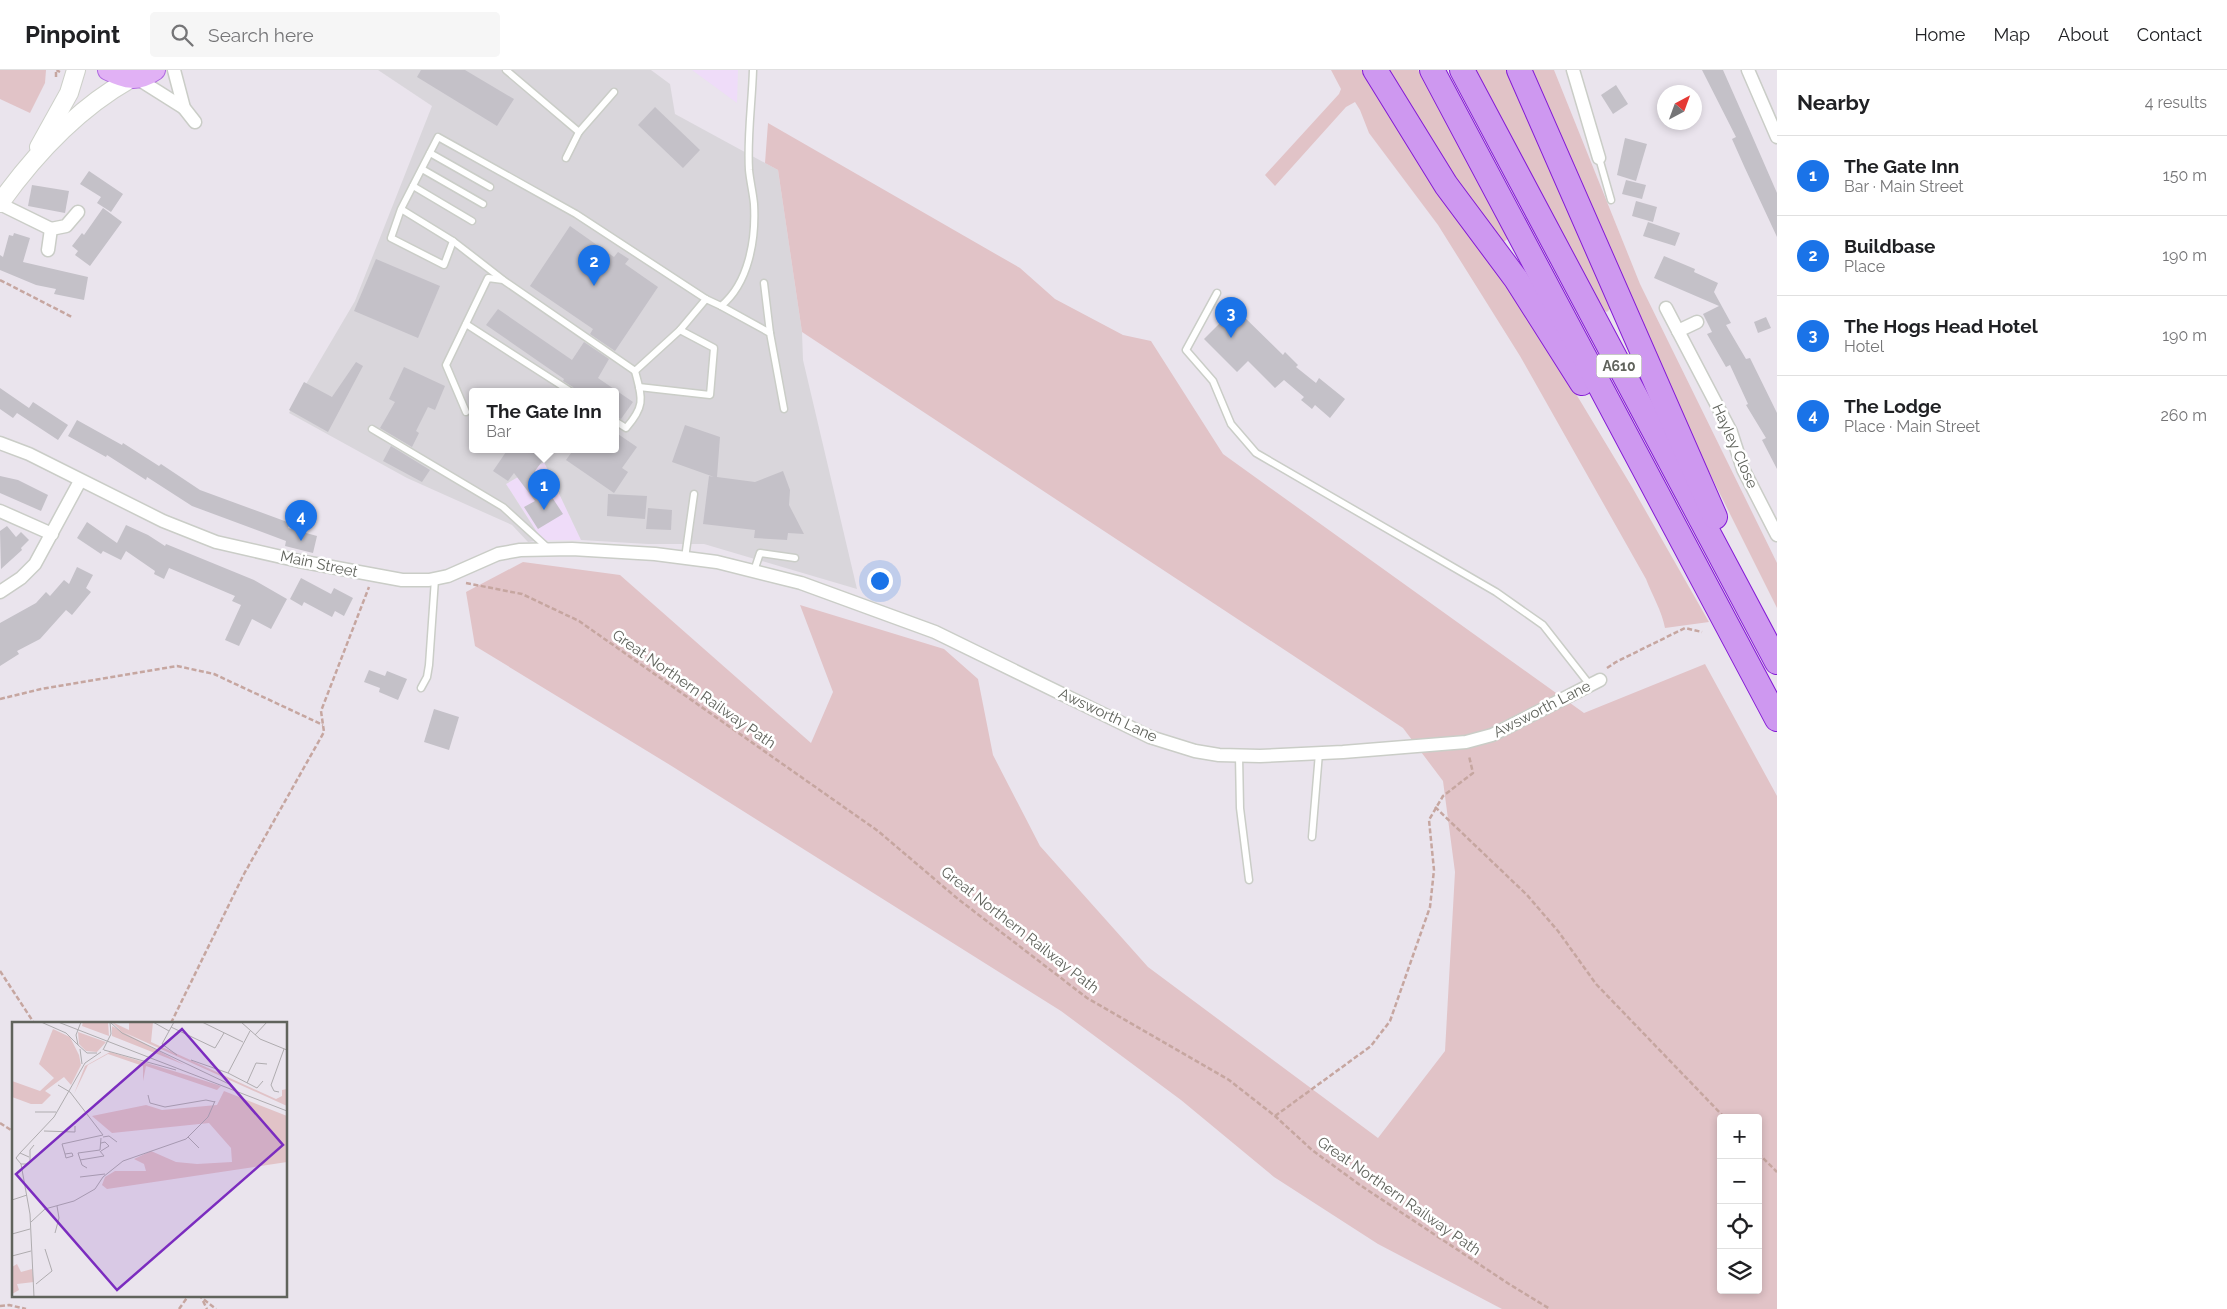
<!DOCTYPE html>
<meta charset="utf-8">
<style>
body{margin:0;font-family:Raleway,sans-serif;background:#f6f6f6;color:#202124}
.controls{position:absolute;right:15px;bottom:15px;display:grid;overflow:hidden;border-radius:5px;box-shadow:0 2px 8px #0003}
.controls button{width:45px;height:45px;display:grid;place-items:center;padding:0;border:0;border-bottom:1px solid #e0e0e0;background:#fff;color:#202124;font:25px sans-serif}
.compass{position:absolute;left:1657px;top:15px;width:45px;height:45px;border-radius:50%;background:#fff;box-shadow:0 2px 8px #0003;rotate:41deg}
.you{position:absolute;left:879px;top:510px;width:18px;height:18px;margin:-12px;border:4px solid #fff;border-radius:50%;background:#1a73e8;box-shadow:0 0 0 8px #1a73e833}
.badge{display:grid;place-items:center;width:32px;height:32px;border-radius:50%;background:#1a73e8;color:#fff;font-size:16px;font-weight:700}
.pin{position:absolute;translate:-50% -41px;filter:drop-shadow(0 1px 2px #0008)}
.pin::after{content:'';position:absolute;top:26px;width:18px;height:15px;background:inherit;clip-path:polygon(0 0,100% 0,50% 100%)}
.popup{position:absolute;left:469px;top:318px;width:150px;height:65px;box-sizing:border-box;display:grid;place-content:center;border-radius:5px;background:#fff;filter:drop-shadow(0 1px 4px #0005);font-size:16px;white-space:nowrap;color:#757577}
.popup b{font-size:19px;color:#202124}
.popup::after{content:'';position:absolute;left:50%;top:100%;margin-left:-10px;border:10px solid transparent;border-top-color:#fff}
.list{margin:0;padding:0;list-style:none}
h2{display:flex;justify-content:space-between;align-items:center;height:65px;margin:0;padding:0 20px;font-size:21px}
h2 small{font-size:16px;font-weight:400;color:#757577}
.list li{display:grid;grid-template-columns:32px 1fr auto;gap:15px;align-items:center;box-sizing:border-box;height:80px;padding:0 20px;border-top:1px solid #e0e0e0}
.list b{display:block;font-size:19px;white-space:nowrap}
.list p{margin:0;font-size:16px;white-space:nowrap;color:#757577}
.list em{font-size:16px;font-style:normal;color:#757577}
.icon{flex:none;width:28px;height:28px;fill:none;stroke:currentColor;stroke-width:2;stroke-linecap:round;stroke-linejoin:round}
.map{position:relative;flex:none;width:1777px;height:1239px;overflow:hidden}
header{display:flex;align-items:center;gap:30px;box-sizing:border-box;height:70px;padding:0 25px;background:#fff;border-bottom:1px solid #e0e0e0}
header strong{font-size:24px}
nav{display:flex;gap:28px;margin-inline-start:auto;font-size:18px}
.search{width:350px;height:45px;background:#f6f6f6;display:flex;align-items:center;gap:12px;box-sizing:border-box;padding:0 18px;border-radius:5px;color:#757577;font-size:19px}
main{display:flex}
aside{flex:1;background:#fff}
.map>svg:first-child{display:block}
.commercial{fill:#efdcf9}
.industrial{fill:#d9d6db;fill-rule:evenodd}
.green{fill:#e1c3c7;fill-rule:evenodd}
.building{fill:#c4c1c8}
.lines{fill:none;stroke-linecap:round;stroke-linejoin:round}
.lane-casing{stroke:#cacdc7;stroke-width:9}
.street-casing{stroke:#cacdc7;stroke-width:15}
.secondary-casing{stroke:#cdd0c9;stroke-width:20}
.primary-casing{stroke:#b06ae0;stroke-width:22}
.highway-casing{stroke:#841bd5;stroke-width:26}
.path{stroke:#c6a6a0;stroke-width:2.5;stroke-dasharray:5 2.5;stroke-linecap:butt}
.lane{stroke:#fff;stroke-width:6}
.street{stroke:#fff;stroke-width:12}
.secondary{stroke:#fff;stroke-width:18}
.primary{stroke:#e1b1f5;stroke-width:20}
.highway{stroke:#ce98f0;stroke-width:24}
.labels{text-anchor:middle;stroke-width:5;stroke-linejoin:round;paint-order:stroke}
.shield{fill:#fff;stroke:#90928d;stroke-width:1}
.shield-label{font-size:14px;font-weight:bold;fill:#60635c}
.street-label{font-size:15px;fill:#60635c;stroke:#fff}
.inset-road{fill:none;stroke:#afacaf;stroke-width:1}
.view{fill:#7b2cbf;fill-opacity:0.15;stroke:#7b2cbf;stroke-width:2.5}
.inset-edge{fill:none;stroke:#60635c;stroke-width:2.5}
</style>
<header>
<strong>Pinpoint</strong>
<div class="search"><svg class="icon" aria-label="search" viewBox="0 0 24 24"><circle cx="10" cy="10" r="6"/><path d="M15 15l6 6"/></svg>Search here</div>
<nav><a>Home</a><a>Map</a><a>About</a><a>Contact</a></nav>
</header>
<main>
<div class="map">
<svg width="1777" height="1239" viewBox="0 0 1777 1239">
<rect width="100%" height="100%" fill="#eae4ed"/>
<!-- commercial -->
<g class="commercial">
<path d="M692 0H738L737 33Z"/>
<path d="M545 392 581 470H542L506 414Z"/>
</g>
<!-- industrial -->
<path class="industrial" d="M378 0H651L670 14 675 44 778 100 802 262 803 290 857 519 704 474H648L581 470 544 392 506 414 542 470 528 472 512 455 407 408 289 343 355 231 432 36ZM473 321H615V379H473Z"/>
<!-- green -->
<g class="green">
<path d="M0 0H46L45 13 30 43 0 29Z"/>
<path d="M1331 0H1363L1411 79 1543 269 1632 417 1709 552 1665 558C1662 541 1652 525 1646 509L1520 286 1438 155 1369 63 1360 40 1355 32 1346 37 1275 116 1265 105 1339 24 1341 19Z"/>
<path d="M1386 0H1418L1510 167 1501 174 1453 106Z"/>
<path d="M1475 0H1508L1612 237 1607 242 1602 240Z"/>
<path d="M1529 0H1554L1640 214 1777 493V538L1699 382Z"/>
<path d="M768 53 1020 198 1055 229 1123 265 1151 271 1223 384 1584 643 1705 594 1777 726V1239H1502L1378 1174 1274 1107 1181 1030 1061 941 670 695 475 576 466 522 523 492 620 505 811 673 833 622 800 535 944 579 978 609 993 685 1040 776 1148 897 1378 1068 1445 981 1455 802 1443 711 1403 658 802 262 778 100 765 93ZM1721 1048H1758V1220H1721Z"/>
</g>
<!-- building -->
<g class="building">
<path d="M421 0H465L514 29 497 56 417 7Z"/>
<path d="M1702 0H1723L1750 61 1777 123V167L1744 96 1732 69 1736 67Z"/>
<path d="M1616 15 1628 34 1613 44 1601 25Z"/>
<path d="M655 37 700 80 683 98 638 55Z"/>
<path d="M1625 68 1647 74 1636 111 1617 105Z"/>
<path d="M89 101 123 124 111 142 97 133 101 127 80 114Z"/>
<path d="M1626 110 1646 115 1642 129 1622 124Z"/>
<path d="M32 115 69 121 65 143 28 136Z"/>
<path d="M1636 131 1657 137 1653 152 1632 146Z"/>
<path d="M103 138 122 152 90 196 75 185 78 181 72 176 82 163 84 165Z"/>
<path d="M1648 152 1680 163 1675 176 1643 166Z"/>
<path d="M570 156 614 187 618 182 629 189 625 194 658 217 615 281 590 264 593 259 530 216Z"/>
<path d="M14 163 30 168 23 192 88 207 84 230 54 224 56 219 36 215 0 200V185L3 187 9 165 13 166Z"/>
<path d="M1664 186 1695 199 1694 202 1718 213 1714 222 1731 253 1726 255 1746 289 1750 288 1777 343V399L1762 370 1766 368 1746 335 1748 334 1730 295 1726 297 1707 264 1712 262 1703 244 1719 236 1654 208Z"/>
<path d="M376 189 440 216 418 268 354 241Z"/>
<path d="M1235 238 1283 285 1285 282 1298 295 1296 297 1316 313 1319 308 1345 329 1330 348 1315 335 1312 339 1301 330 1304 327 1284 310 1275 318 1248 291 1237 302 1204 269Z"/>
<path d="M498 239 572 290 584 272 609 289 598 308 633 332 621 349 615 346V321H575L573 317 563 311 564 309 486 255Z"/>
<path d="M1766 247 1771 258 1758 263 1754 252Z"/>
<path d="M356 292 363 296 328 362 289 340 304 312 332 327Z"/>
<path d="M404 297 445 316 435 340 428 337 416 361 419 363 412 377 380 358 395 332 389 329Z"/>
<path d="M0 318 29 338 33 332 68 355 58 370 17 343 13 348 0 339Z"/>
<path d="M77 350 122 375 123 373 159 396 161 394 200 420 290 453 288 458 317 466 313 483 285 476 286 471 192 436 147 407 146 410 107 385 106 387 68 366Z"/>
<path d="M685 355 720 367 717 407 755 412 783 401 790 420 789 435 804 464 788 463 787 470 754 468 755 460 703 454 709 406 714 407 672 392Z"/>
<path d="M615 362 637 377 622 398 628 402 614 423 566 390 574 379H615Z"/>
<path d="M391 376 430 400 422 412 383 391Z"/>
<path d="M508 379H551L535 401 563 444 538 459 524 437 535 431 514 403 508 411 493 401Z"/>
<path d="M0 406 18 410 48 425 41 441 0 423Z"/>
<path d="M608 424 647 426 645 449 607 446Z"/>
<path d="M648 438 672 440 671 460 646 459Z"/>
<path d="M87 452 117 473 126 455 148 465 165 476 166 474 254 510 287 529 271 559 252 549 239 576 225 570 241 535 232 531 235 526 169 498 164 509 154 504 155 501 126 481 121 490 103 481 101 484 77 468Z"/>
<path d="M7 456 16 467 21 462 29 470 21 478 22 480 1 499 0 461Z"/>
<path d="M77 497 93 505 86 518 91 522 72 545 66 540 40 569 17 581 19 584 0 596V553L36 533 46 522 50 526 64 510 69 514Z"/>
<path d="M301 508 331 524 334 518 353 528 344 546 335 541 332 547 304 532 302 536 290 529Z"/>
<path d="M369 600 385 606 387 601 407 609 398 630 379 622 380 618 364 612Z"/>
<path d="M434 639 459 647 449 680 424 672Z"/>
</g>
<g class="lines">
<defs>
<g id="lane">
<path d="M506 0 579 62 614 22"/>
<path d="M430 83 490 117"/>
<path d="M566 88 579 62"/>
<path d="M1599 88 1611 130"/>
<path d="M422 99 483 134"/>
<path d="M413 116 472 151"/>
<path d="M401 139 453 171 444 195 391 168 401 139 438 67 576 144 706 229 721 236C749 213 756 169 754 134 753 123 750 111 749 100 747 67 752 33 753 0"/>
<path d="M453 171 502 209"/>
<path d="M764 213 770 263"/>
<path d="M1217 223 1186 280 1213 311 1231 354 1256 383 1496 522 1543 555 1590 615"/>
<path d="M721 236 770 263 784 339"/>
<path d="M466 254 570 321"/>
<path d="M639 317 710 325 714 278 680 260"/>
<path d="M466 342 446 295 488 208 503 210 635 301 680 260 706 229"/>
<path d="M615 351 626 358C646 335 642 328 635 301"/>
<path d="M372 359 503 437 549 479"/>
<path d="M685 488 694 424"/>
<path d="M754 501 760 483 795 488"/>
<path d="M421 618 427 607 429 595 435 509"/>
<path d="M1239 685 1240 738 1249 810"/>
<path d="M1312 767 1319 683"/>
</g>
<g id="street">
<path d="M174 0 184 38 195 52"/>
<path d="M1573 0 1599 88"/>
<path d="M1748 0 1777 67"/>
<path d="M138 9 184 38"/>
<path d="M0 134 51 159"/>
<path d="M48 180 51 159 66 156 78 142"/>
<path d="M1666 238 1731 362 1743 399 1777 465"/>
<path d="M1678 261 1697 252"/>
<path d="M0 373 29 384 163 451 216 472 299 491 402 510H429L448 506 498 484 520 480 572 479 655 484 717 492 801 513 935 562 1150 667 1195 681 1219 685 1260 686 1343 682 1466 672 1492 665 1510 656 1600 610"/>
<path d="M0 441 52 464"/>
<path d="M0 522 21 508 35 494 80 411"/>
</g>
<g id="secondary">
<path d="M39 77 69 23 76 0"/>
<path d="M0 133C35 84 77 39 130 9"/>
</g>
<path id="primary" d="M108 0C126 9 138 12 155 0"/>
<g id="highway">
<path d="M1375 0 1446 115 1516 209 1582 313"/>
<path d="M1432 0 1777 649"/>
<path d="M1462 0 1777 592"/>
<path d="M1519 0 1715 447"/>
</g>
</defs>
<!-- lane casing -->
<use href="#lane" class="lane-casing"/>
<!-- street casing -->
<use href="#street" class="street-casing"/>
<!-- secondary casing -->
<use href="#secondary" class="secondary-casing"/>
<!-- primary casing -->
<use href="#primary" class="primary-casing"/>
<!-- highway casing -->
<use href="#highway" class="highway-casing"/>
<!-- path -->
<g class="path">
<path d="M56 7V0L60 2"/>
<path d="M0 210 72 247"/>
<path d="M466 513 522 524 579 551 878 761 958 829 1087 928 1229 1010 1275 1046 1312 1080 1360 1115 1509 1214 1550 1239"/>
<path d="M1607 598 1616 592 1685 558 1702 562"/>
<path d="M0 629 41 619 177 596 214 604 323 655"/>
<path d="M1435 737 1527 825 1558 861 1596 914 1725 1048"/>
<path d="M0 901 34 953"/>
<path d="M171 953 244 804 324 662 321 641 369 517"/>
<path d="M1275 1046 1371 976 1390 951 1430 837 1434 800 1429 750 1443 726 1473 703 1469 686"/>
<path d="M0 1053 14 1062"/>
<path d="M1758 1083 1777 1102"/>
<path d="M198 1225 216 1239"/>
<path d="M203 1231 207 1239"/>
<path d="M0 1236 9 1235 26 1239"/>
<path d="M179 1239 189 1225"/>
</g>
<!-- lane -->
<use href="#lane" class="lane"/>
<!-- street -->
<use href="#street" class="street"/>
<!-- secondary -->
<use href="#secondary" class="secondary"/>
<!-- primary -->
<use href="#primary" class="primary"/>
<!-- highway -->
<use href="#highway" class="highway"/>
</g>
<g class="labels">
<!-- shield labels -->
<rect class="shield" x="1596.5" y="284.5" width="45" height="23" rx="4"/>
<g class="shield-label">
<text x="1619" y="301">A610</text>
</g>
<!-- street labels -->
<g class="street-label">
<text transform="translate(1735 376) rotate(66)" y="5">Hayley Close</text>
<text transform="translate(319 494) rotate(12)" y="5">Main Street</text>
<text transform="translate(694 619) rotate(35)" y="5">Great Northern Railway Path</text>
<text transform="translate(1542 639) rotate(-27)" y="5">Awsworth Lane</text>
<text transform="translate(1108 645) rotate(25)" y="5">Awsworth Lane</text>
<text transform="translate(1020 860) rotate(38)" y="5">Great Northern Railway Path</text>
<text transform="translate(1399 1126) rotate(35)" y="5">Great Northern Railway Path</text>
</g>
</g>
<!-- overview -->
<g transform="translate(12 952)">
<rect width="275" height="275" fill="#eae4ed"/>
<path d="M71 0H96L97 14 70 4ZM100 0 117 8V0H141L139 20 264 77 270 74V68L275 67V84L109 9ZM100 4 173 43 100 14ZM41 7 58 15 67 33 69 43 59 63 52 55 33 69 39 73 30 82H19L0 75V59L28 69 42 56 27 42ZM66 10 94 20 85 30 74 29 67 22ZM98 30 178 54 209 64 205 68 134 44 131 59V44L96 32 76 43 62 72 73 44ZM212 69 275 94V140L95 167 90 163 93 155 103 149H134L132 142 122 137 139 129 164 140 185 142 220 140 219 126 197 101 100 111 80 94 134 83 150 88 205 83ZM5 242 9 250 20 247 22 260 5 262 7 268 0 272V245Z" fill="#e1c3c7"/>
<path class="inset-road" d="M29 0 54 11 66 23M46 0 275 89M69 0 64 13 66 23 75 31H85M98 0 110 11 217 62M141 0 157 9M162 0 150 22 165 33M190 0 231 20M229 0 248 17 275 28M159 5 203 26 212 11M243 13 255 0M68 27 70 42M91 28 99 12 98 0M92 28 164 48M179 38 216 51M216 51 238 9M216 51 245 66 251 59M235 61 244 41 255 42M46 63 58 70 91 113 50 122 53 132 54 136 61 134 60 131 53 132M267 70 262 69 259 63 272 27M136 73 138 81 153 85 194 78 203 80M23 90H44M32 109 63 110V104M91 115 97 114 105 120M176 115 187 126M89 121 93 120 97 124 89 129M8 131 42 95 73 41 89 30M17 135 8 131 4 136 9 142H16L18 139V128L22 123M68 138 92 134 88 129M9 142 18 192 22 275M75 146 70 143 66 131 88 128 89 116M68 155 93 152M0 178 15 173M19 200 33 187 62 179 83 167 91 155 111 139 174 117 196 95 203 79M43 211 47 196 45 184M0 212 18 207M0 234 19 229M24 262 40 249 33 227"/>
<path class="view" d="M170 7 271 123 105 268 4 152Z"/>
<rect width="275" height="275" class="inset-edge"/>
</g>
</svg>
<div class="controls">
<button>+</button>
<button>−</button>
<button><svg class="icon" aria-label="locate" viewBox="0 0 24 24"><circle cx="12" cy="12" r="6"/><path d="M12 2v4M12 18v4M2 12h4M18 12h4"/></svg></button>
<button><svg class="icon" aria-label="layers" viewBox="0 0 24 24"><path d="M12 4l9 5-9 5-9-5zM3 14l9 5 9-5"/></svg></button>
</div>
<svg class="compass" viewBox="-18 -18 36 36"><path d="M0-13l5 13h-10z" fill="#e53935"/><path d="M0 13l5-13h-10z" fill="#757577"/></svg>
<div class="you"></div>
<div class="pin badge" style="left:544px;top:440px">1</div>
<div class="popup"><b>The Gate Inn</b>Bar</div>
<div class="pin badge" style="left:594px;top:216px">2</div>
<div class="pin badge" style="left:1231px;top:268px">3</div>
<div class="pin badge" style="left:301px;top:471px">4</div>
</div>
<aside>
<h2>Nearby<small>4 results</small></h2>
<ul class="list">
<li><span class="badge">1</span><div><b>The Gate Inn</b><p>Bar · Main Street</p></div><em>150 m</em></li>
<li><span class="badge">2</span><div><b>Buildbase</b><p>Place</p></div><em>190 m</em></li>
<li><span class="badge">3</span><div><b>The Hogs Head Hotel</b><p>Hotel</p></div><em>190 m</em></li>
<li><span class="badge">4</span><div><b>The Lodge</b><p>Place · Main Street</p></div><em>260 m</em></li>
</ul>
</aside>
</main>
